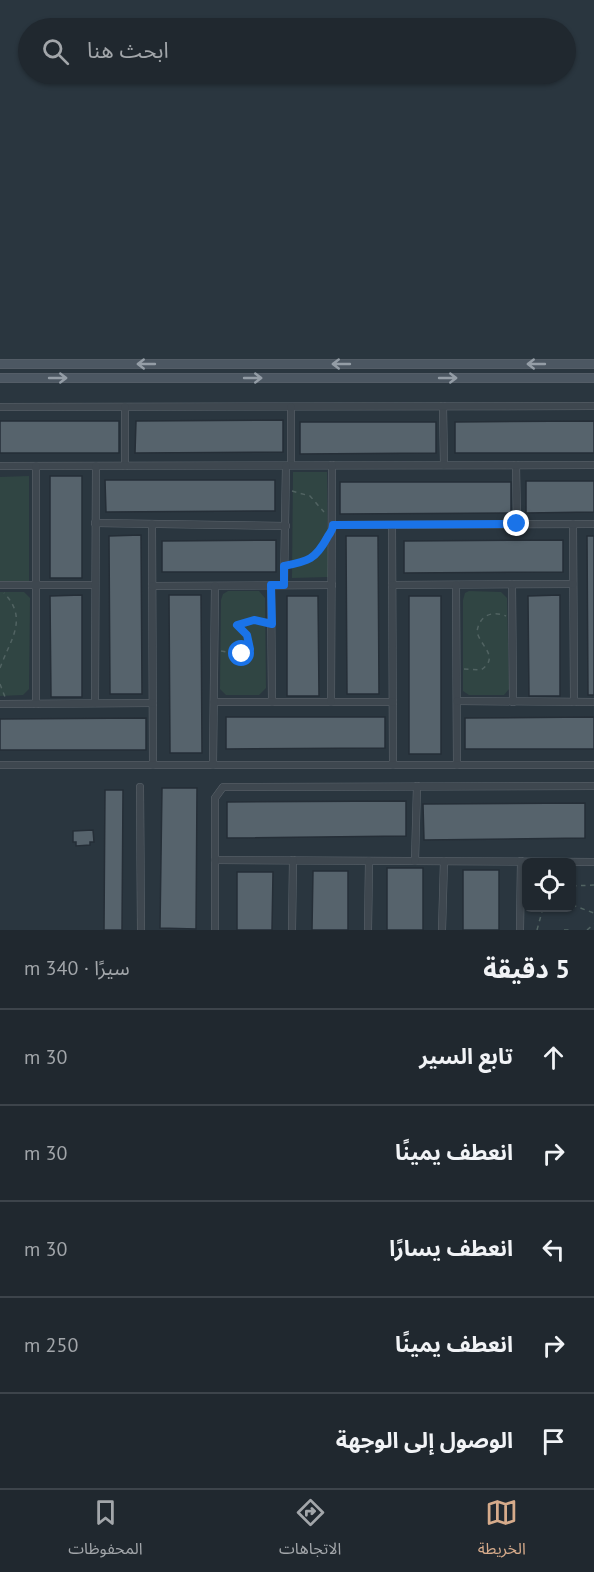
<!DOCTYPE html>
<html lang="ar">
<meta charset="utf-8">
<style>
body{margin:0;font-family:"PT Sans","Noto Sans Arabic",sans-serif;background:#283037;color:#f1f3f6;direction:rtl}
.controls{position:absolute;right:18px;bottom:18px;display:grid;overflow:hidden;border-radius:9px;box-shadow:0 2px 4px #0004}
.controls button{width:54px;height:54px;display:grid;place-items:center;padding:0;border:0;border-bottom:2px solid #3d444b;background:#20282f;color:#f1f3f6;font:30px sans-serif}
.stop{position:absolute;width:18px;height:18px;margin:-14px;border:4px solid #1a73e8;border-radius:50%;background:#fff}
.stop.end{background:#1a73e8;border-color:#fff;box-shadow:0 2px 6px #0008}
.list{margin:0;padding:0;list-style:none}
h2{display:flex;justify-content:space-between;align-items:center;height:78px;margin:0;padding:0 24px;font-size:26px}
h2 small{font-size:20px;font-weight:400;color:#a2a6aa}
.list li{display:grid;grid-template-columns:39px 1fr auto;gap:18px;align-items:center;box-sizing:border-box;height:96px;padding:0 24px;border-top:2px solid #3d444b}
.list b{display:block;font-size:22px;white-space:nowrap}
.list em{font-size:20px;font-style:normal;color:#a2a6aa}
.icon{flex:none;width:33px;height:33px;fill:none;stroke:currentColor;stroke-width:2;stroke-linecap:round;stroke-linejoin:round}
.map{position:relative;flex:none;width:594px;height:930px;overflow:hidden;direction:ltr}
.search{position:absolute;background:#20282f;box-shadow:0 2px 4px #0004;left:18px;right:18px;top:18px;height:66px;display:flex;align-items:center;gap:15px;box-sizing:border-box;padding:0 21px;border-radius:33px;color:#a2a6aa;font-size:22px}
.sheet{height:558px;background:#20282f}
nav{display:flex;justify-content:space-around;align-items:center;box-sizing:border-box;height:84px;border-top:2px solid #3d444b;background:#20282f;font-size:16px;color:#a2a6aa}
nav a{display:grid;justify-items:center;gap:3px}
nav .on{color:#d6ab8b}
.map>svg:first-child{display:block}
.green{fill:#304543}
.building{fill:#56636c;stroke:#252e37;stroke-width:1.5}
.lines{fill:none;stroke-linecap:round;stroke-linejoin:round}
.street-casing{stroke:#5c656d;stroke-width:8}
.secondary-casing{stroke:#5c656d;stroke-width:10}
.path{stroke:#516362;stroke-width:1.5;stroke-dasharray:4.5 4.5;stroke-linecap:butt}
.street{stroke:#3e474f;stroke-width:7}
.secondary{stroke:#4c5762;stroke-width:9}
.oneway{stroke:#949da6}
.route{stroke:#1a73e8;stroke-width:8}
</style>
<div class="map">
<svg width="594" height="930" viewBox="0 0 594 930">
<rect width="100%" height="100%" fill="#2a363f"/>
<!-- green -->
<g class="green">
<path d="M293 472H327L328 577 292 578Z"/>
<path d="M29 476V581H0V477Z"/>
<path d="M228 591H259L265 598 266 688 259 695H226L220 689 221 600 223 594Z"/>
<path d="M469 591 501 592 507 598 509 689 504 695H469L463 691V600L465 593Z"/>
<path d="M0 592H24L30 598 29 689 23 695 0 696Z"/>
</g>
<!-- building -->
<g class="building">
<path d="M283 420V452L135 453 136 421Z"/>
<rect x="0" y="421" width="119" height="32"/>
<path d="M594 421V453H455V422Z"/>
<path d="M300 422H436V453L300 454Z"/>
<rect x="50" y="476" width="32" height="102"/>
<path d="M105 480H275V511L106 512Z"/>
<path d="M526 481H594V512L526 513Z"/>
<path d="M340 482H511V513L340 514Z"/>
<path d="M141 535 142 694H110L109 536Z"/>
<path d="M346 536H378L379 694H347Z"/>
<path d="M587 536H594V695H588Z"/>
<path d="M276 540V572H162V541Z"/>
<path d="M563 540V572L404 573V541Z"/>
<path d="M82 595V697H51L50 596Z"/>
<path d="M169 595H201L202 753H170Z"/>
<path d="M560 595V696H529L528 596Z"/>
<path d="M287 596H318L319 696H287Z"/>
<rect x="409" y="596" width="32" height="158"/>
<path d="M226 717H385V748L226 749Z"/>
<path d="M594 717V749H465V718Z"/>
<path d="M146 718V750H0V719Z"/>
<path d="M162 788H197L196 929 160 928Z"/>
<path d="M105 790H123L122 930H104Z"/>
<path d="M406 801V836L227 838V802Z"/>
<path d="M585 803V838L424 840 423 804Z"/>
<path d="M93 830 94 842H90V845L76 846V842H73V831Z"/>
<rect x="387" y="868" width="36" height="62"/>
<rect x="463" y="870" width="36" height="60"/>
<path d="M313 871H348V930H312Z"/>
<path d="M237 872H273L272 930H237Z"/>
</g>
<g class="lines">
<defs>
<g id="street">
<path d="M443 406 444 465"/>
<path d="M0 407 594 406"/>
<path d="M125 407V466"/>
<path d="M291 465V407"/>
<path d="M516 465 517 524"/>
<path d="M0 466 594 465"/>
<path d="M36 466V704"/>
<path d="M95 523 286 526"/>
<path d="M152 524 153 765"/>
<path d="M573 524 574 702"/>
<path d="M333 525 594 524"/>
<path d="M392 525 393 765"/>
<path d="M512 584 513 702"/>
<path d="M0 585H95"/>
<path d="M271 585 272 702"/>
<path d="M284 585 286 466"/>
<path d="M392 585 573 584"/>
<path d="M456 585 457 765"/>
<path d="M152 586 332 585"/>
<path d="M457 701 594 702"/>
<path d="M214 702H393"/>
<path d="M331 702 332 465"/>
<path d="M95 703 96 466"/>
<path d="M0 704 153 703"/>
<path d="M0 765H594"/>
<path d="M213 765 215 586"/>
<path d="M140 787 141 930"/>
<path d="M215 860 594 862"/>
<path d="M415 861 417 786"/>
<path d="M215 930V798L223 787 594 786"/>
<path d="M292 930 293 860"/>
<path d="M368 930 369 861"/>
<path d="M442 930 444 861"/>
<path d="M520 930 521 861"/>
</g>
<g id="secondary">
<path d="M0 364H594"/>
<path d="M0 378H594"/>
</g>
</defs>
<!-- street casing -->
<use href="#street" class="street-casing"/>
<!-- secondary casing -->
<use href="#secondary" class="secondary-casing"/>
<!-- path -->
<g class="path">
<path d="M292 491 310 496 324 512"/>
<path d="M291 565 315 557 324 545"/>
<path d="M221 651 237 654 249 651 251 647 247 635 237 625 251 620 264 622"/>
<path d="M0 668C10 640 29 619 4 593"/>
<path d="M464 669 481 670C500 657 481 647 477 632 479 616 491 610 506 616"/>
<path d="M0 684 5 697"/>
<path d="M572 886 594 885"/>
<path d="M572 905 594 913"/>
<path d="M537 930 543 908"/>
<path d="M564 930H572"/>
<path d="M587 930 594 924"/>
</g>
<!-- street -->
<use href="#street" class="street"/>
<!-- secondary -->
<use href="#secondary" class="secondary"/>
</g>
<!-- one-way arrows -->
<defs><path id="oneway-shaft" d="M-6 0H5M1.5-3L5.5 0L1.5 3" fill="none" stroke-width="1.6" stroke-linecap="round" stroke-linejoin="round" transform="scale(1.5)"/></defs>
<g class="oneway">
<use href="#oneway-shaft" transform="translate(146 364) rotate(-180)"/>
<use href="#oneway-shaft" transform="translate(341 364) rotate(-180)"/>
<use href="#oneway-shaft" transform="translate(536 364) rotate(180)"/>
<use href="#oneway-shaft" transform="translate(58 378)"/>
<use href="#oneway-shaft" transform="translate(253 378)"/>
<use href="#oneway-shaft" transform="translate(448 378)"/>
</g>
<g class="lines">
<!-- route -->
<path class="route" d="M242 654 250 649 247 635 237 625 254 620 272 624 271 585H284V566C308 561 315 560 327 538 330 532 333 531 333 525L517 524"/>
</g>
</svg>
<div class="controls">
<button><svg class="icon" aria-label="locate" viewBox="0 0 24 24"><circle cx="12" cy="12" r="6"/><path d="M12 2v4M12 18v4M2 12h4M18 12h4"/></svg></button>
</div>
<div class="stop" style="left:242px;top:654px"></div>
<div class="stop end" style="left:517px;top:524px"></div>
<div class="search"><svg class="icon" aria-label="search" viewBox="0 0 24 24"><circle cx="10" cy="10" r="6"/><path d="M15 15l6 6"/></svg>ابحث هنا</div>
</div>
<section class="sheet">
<h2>5 دقيقة<small>سيرًا · 340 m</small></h2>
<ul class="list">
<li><svg class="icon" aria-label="ahead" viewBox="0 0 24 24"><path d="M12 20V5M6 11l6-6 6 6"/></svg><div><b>تابع السير</b></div><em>30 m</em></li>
<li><svg class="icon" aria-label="right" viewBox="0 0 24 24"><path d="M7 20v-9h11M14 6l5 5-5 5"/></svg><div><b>انعطف يمينًا</b></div><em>30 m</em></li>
<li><svg class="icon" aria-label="left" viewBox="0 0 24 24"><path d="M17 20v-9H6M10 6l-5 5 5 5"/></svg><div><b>انعطف يسارًا</b></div><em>30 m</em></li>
<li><svg class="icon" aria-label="right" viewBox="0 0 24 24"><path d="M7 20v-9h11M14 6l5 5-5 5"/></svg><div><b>انعطف يمينًا</b></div><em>250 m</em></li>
<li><svg class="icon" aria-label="arrive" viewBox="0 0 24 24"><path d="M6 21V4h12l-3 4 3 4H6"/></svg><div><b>الوصول إلى الوجهة</b></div></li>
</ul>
</section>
<nav>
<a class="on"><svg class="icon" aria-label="map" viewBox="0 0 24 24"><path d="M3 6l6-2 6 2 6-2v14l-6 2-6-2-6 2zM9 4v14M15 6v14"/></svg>الخريطة</a>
<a><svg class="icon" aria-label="directions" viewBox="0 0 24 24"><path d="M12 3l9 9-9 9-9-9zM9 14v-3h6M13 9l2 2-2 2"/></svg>الاتجاهات</a>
<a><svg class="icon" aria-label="saved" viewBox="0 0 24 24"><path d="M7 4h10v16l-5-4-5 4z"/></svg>المحفوظات</a>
</nav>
